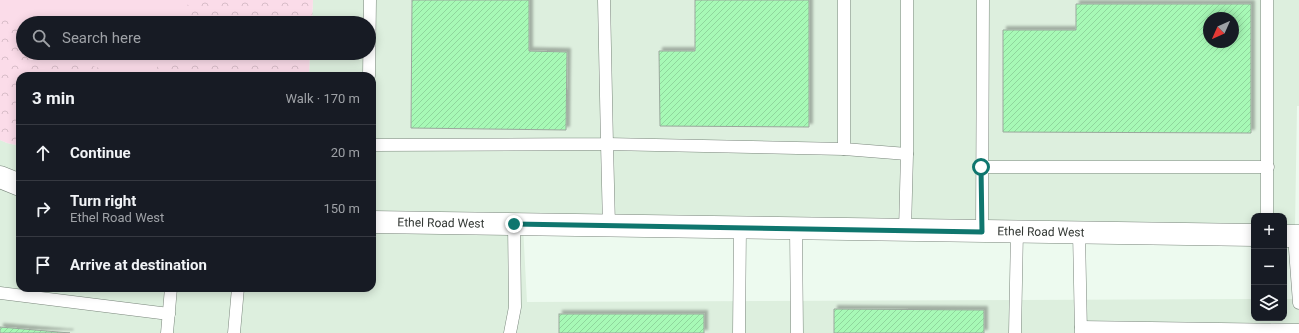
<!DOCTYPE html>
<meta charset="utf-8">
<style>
body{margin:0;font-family:Roboto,sans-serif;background:#242831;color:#f1f3f6}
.controls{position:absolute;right:12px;bottom:12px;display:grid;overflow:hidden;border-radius:8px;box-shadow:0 2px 10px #0003}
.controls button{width:36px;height:36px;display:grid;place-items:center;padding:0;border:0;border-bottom:1px solid #363941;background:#171b24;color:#f1f3f6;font:20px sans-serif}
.compass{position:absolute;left:1203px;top:12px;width:36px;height:36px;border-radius:50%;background:#171b24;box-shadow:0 2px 10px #0003;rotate:225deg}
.stop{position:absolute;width:12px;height:12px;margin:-9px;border:3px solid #0f766e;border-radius:50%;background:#fff}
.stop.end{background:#0f766e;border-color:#fff;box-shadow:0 1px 4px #0008}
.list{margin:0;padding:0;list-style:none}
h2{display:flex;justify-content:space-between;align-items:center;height:52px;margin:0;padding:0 16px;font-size:17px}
h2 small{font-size:13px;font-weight:400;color:#9ea1a6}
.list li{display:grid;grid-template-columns:26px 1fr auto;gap:12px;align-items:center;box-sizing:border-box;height:56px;padding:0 16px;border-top:1px solid #363941}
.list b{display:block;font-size:15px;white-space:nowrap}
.list p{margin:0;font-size:13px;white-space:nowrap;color:#9ea1a6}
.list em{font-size:13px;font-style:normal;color:#9ea1a6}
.icon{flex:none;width:22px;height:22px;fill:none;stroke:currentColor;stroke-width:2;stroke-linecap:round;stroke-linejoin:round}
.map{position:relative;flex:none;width:1299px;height:333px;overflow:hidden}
.search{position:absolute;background:#171b24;box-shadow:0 2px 10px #0003;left:16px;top:16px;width:360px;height:44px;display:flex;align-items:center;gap:10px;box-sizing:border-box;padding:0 14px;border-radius:22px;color:#9ea1a6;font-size:15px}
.panel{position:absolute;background:#171b24;box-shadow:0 2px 10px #0003;left:16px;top:72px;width:360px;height:220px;border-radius:12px}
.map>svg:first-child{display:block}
.built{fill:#ddefde;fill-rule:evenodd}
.park{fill:url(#park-crowns)}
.pitch{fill:#fbdce9}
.building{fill:url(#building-hatch);stroke:#9ba79d;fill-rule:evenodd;filter:url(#shadow)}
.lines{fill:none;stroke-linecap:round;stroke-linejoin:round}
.service-casing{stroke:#7a867c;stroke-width:13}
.minor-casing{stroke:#7a867c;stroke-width:23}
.service{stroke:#fff;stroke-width:12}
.minor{stroke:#fff;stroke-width:22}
.route{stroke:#0f766e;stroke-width:5}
.labels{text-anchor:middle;stroke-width:3;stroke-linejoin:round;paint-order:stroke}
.street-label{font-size:12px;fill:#323733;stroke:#fff}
</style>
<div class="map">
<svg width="1299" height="333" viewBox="0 0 1299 333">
<defs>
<pattern id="park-crowns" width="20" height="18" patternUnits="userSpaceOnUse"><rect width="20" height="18" fill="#fbdce9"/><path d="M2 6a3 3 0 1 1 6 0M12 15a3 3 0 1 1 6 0" fill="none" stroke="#d8bdc8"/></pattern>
<pattern id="building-hatch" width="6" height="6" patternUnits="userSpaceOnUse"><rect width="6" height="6" fill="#a7f9b6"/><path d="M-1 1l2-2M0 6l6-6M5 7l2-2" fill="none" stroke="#90d69d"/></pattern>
<filter id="shadow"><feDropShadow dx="3.5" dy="-3.5" stdDeviation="1" flood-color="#0004"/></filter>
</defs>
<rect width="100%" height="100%" fill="#edfaef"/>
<!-- built -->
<path class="built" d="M313 0H1299V106H1297L1295 228H1284V216H1254V228L523 226 527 302 1254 299V318H1284V299H1299V333H0V140L7 143 20 146V288H372V76H309L310 53H369V23H312ZM1209 18H1233V42H1209Z"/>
<!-- park -->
<path class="park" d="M0 0H313L312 23H23V53H310L309 76H20V146L7 143 0 140Z"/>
<!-- pitch -->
<g class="pitch">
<path d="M0 0H190L179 23H23V27L14 22 0 8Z"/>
<path d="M66 53H164L153 76H127L82 63Z"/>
</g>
<!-- building -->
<g class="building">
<path d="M412 0H529V51L567 52 566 130 411 128Z"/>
<path d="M695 0H809V127L660 126 659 51H695Z"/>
<path d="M1076 4H1251V133L1003 132V30H1076ZM1209 18H1233V42H1209Z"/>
<path d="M834 309 984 310V333H834Z"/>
<rect x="559" y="314" width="145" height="19"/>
<path d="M0 327 70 333H0Z"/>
</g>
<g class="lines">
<defs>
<g id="service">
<path d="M844 0V149L907 154"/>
<path d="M1267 0V216"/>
<path d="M369 76 370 0"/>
<path d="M372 145 607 144 604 0"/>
<path d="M981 167H1268"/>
<path d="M609 226 607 144 844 149"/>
<path d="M796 229 797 333"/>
<path d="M905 230 907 154V0"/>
<path d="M982 232 983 0"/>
<path d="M1079 233 1081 333"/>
<path d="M1294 236 1299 303"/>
<path d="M0 293 169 314"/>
<path d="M1081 327 1299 330"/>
<path d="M167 333 171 288"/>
<path d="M234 333 238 288"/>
<path d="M510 333 515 307 514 225"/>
<path d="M739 333 740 228"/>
<path d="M1015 333 1017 232"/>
</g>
<g id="minor">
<path d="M0 177 20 185"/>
<path id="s1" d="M372 222 1254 235"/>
<path d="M1284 236H1299"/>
</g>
</defs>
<!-- service casing -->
<use href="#service" class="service-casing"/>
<!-- minor casing -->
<use href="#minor" class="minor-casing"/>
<!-- service -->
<use href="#service" class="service"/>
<!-- minor -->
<use href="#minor" class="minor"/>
</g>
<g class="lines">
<!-- route -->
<path class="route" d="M514 224 982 232 981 167"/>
</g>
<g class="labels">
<!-- street labels -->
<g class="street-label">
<text dy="4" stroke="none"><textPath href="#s1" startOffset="69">Ethel Road West</textPath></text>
<text dy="4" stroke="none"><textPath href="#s1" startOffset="669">Ethel Road West</textPath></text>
</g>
</g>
</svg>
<div class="controls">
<button>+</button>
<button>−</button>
<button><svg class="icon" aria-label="layers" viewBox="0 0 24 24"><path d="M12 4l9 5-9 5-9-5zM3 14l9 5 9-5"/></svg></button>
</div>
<svg class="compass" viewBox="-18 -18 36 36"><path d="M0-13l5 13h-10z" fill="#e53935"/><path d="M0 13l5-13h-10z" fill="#9ea1a6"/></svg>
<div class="stop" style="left:981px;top:167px"></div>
<div class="stop end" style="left:514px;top:224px"></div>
<div class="search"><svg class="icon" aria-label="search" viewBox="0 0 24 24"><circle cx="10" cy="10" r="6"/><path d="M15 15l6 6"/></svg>Search here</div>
<section class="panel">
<h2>3 min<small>Walk · 170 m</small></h2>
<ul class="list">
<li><svg class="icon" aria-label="ahead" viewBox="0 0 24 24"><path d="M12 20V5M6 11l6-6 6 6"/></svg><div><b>Continue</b></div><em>20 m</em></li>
<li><svg class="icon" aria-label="right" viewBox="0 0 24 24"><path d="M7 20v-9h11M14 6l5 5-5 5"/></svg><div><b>Turn right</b><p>Ethel Road West</p></div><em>150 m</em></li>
<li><svg class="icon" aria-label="arrive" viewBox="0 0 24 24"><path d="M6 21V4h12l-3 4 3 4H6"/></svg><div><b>Arrive at destination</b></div></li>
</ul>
</section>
</div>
